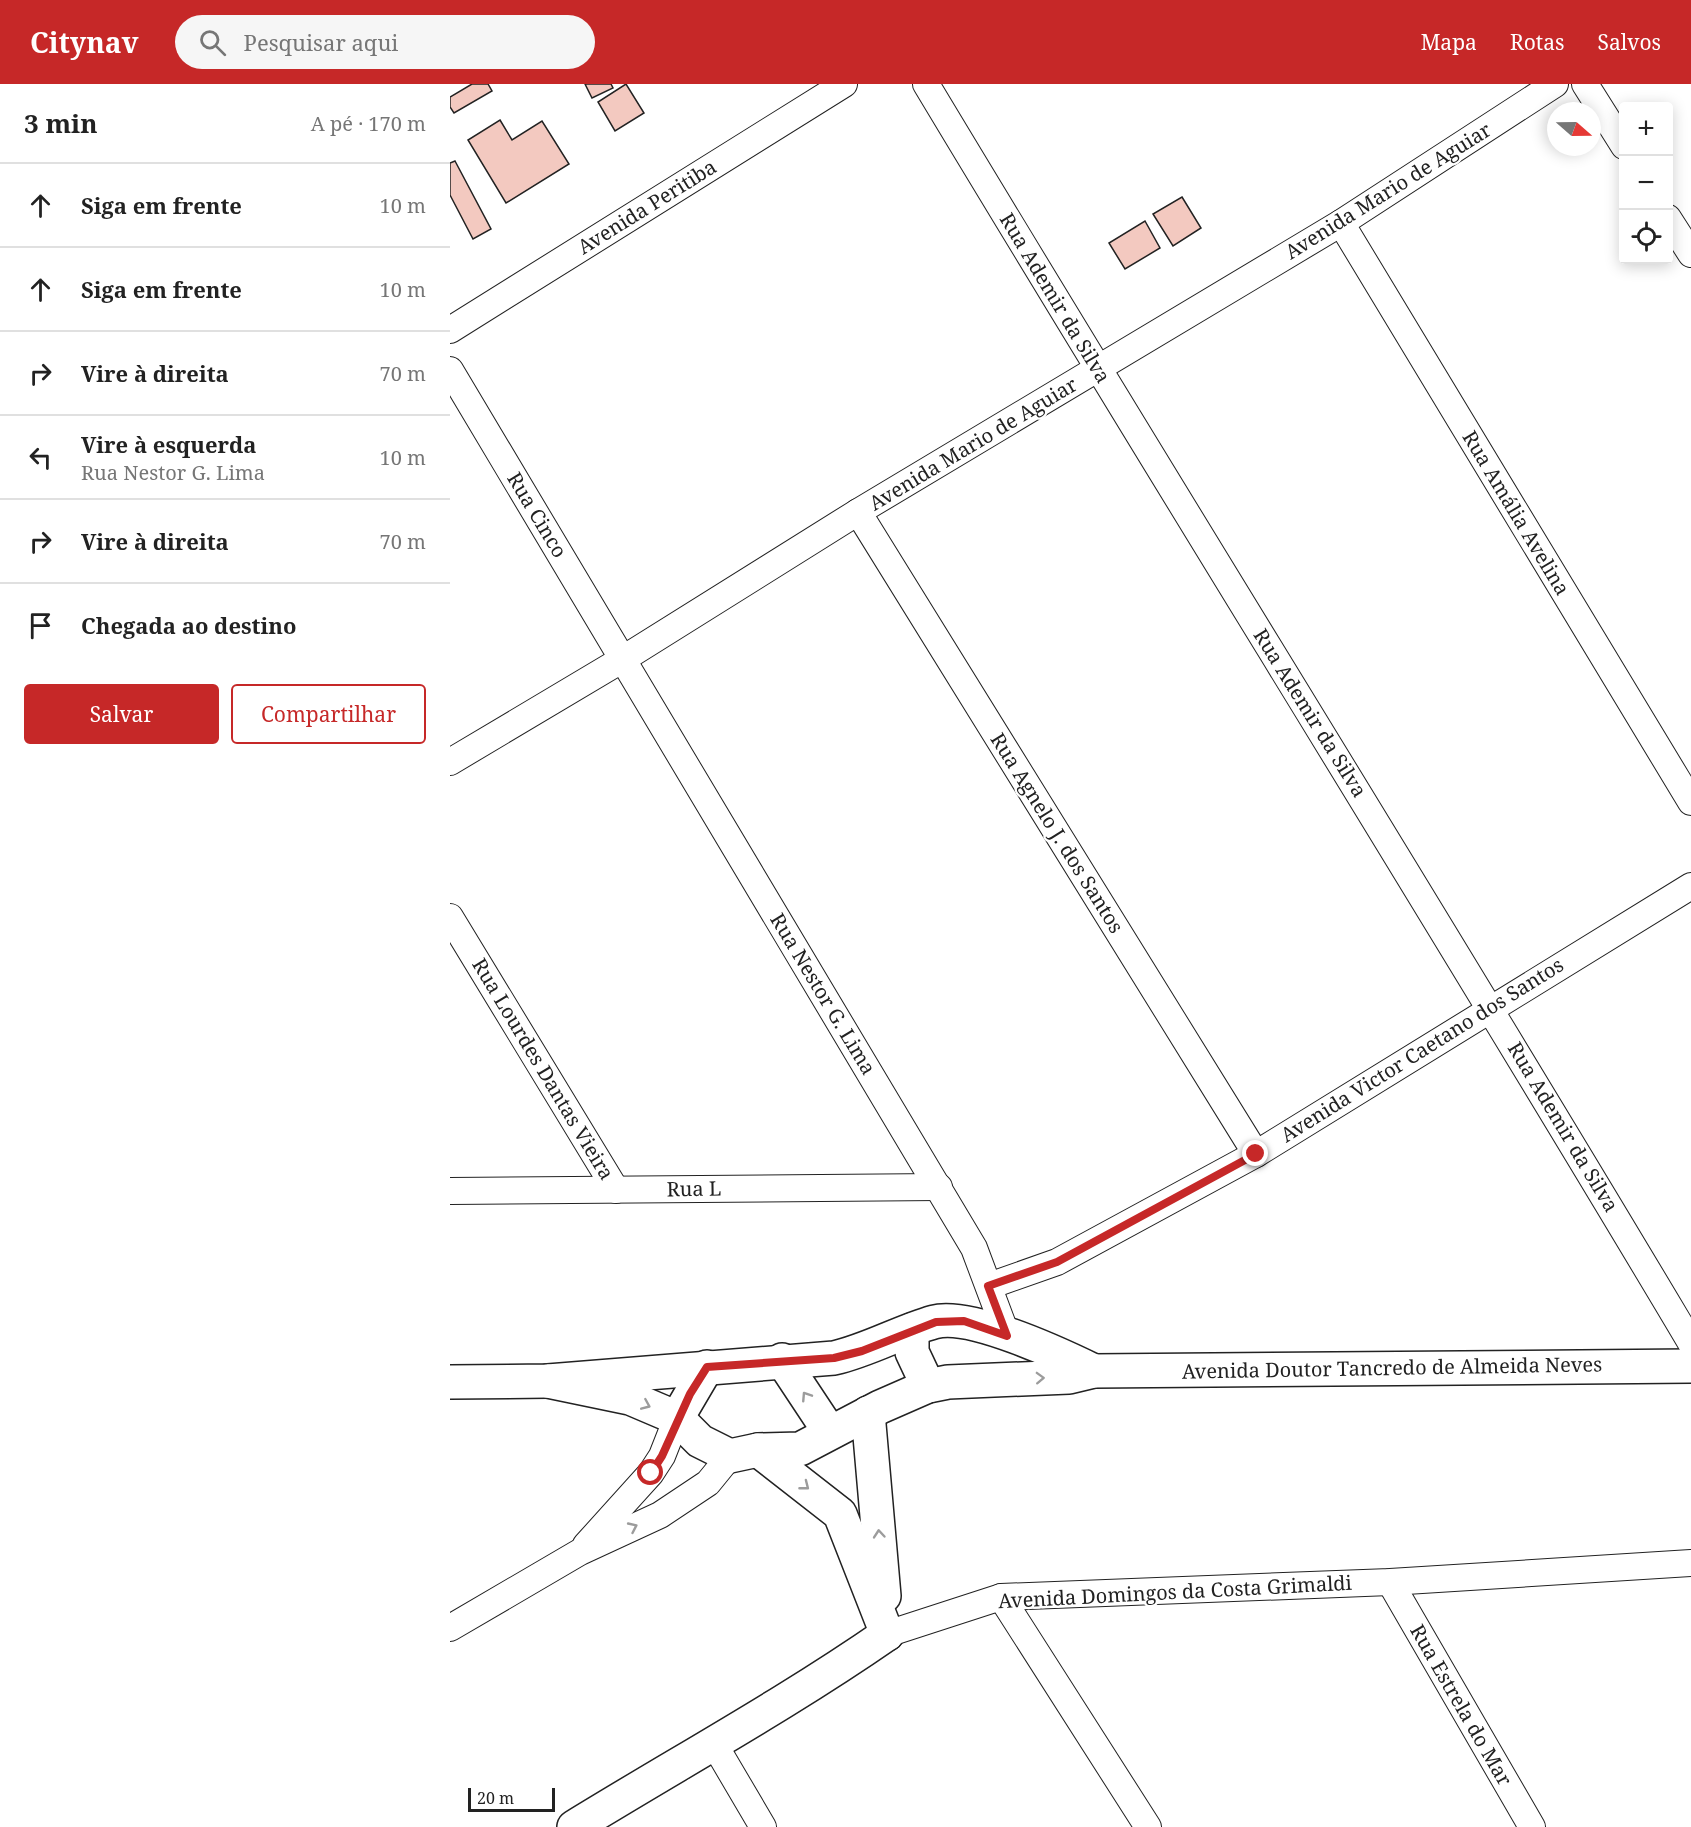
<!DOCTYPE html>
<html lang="pt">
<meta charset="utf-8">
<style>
body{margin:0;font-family:"Noto Serif",serif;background:#f6f6f6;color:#222}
.controls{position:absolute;right:18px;top:18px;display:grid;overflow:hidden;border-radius:6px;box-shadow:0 3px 15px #0003}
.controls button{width:54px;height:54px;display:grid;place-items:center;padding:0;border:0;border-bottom:2px solid #e0e0e0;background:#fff;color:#222;font:30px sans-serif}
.compass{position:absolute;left:1097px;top:18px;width:54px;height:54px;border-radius:50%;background:#fff;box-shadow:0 3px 15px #0003;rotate:110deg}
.scale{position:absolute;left:18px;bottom:15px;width:87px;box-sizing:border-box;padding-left:6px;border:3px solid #222;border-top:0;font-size:16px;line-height:21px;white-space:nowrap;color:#222;-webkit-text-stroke:4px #fff;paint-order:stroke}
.stop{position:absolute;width:18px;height:18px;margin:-14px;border:4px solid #c62828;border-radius:50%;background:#fff}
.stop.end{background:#c62828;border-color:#fff;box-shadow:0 2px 6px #0008}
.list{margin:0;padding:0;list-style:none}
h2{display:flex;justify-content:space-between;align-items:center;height:78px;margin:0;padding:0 24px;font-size:26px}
h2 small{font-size:20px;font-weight:400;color:#767676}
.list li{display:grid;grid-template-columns:39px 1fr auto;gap:18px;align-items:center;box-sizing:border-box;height:84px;padding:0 24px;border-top:2px solid #e0e0e0}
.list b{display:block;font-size:22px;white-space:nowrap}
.list p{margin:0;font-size:20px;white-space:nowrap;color:#767676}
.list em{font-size:20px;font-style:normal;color:#767676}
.actions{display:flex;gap:12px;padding:18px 24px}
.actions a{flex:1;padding:14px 0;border:2px solid #c62828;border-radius:6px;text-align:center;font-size:21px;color:#c62828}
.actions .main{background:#c62828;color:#fff}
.icon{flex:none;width:33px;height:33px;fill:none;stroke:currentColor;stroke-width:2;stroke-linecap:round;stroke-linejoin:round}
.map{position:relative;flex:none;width:1241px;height:1743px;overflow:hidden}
header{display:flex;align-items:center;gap:36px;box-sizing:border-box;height:84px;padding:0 30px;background:#c62828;color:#fff}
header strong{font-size:28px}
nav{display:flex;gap:33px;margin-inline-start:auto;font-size:21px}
.search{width:420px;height:54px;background:#f6f6f6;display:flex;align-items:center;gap:15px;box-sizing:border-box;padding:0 21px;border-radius:33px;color:#767676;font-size:22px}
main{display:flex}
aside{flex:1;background:#fff}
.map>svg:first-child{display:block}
.building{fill:#f3c9c0;stroke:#222;stroke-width:1.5}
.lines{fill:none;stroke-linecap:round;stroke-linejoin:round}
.minor-casing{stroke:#222;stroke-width:28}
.tertiary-casing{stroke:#222;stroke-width:36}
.secondary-casing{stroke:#222;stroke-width:36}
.minor{stroke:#fff;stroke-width:26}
.tertiary{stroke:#fff;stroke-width:33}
.secondary{stroke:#fff;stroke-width:33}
.oneway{stroke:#9c9c9c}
.route{stroke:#c62828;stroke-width:8}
.labels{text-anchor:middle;stroke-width:4.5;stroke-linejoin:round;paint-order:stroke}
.street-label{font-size:20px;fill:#222;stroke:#fff}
</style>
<header>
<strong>Citynav</strong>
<div class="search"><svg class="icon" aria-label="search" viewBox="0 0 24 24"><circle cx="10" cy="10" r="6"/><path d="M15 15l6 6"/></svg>Pesquisar aqui</div>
<nav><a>Mapa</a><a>Rotas</a><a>Salvos</a></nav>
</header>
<main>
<aside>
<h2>3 min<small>A pé · 170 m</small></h2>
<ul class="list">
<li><svg class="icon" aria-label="ahead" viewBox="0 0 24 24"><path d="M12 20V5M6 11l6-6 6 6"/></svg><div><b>Siga em frente</b></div><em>10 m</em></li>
<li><svg class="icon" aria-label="ahead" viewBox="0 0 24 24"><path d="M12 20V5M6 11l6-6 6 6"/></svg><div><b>Siga em frente</b></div><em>10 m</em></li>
<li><svg class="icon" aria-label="right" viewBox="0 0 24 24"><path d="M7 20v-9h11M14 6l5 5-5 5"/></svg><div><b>Vire à direita</b></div><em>70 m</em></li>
<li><svg class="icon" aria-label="left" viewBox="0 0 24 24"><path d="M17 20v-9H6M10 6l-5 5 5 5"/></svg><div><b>Vire à esquerda</b><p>Rua Nestor G. Lima</p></div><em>10 m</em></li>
<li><svg class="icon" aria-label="right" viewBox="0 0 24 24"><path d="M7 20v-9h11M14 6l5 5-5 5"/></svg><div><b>Vire à direita</b></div><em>70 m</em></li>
<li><svg class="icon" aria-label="arrive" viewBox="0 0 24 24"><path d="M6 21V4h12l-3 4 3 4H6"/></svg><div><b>Chegada ao destino</b></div></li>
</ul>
<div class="actions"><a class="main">Salvar</a><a>Compartilhar</a></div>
</aside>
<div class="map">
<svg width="1241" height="1743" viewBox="0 0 1241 1743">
<rect width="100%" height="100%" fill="#fff"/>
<!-- building -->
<g class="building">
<path d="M22 0H38L42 7 4 29 0 23V13Z"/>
<path d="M135 0H161L163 4 142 14Z"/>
<path d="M176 0 194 29 165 47 148 18Z"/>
<path d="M50 36 62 56 92 37 119 80 56 119 18 56Z"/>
<path d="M5 77 41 145 23 155 0 111V79Z"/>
<path d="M732 113 751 144 723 162 703 130Z"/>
<path d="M695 137 710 164 675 185 659 159Z"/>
</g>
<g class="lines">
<defs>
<g id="minor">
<path d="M476 0C729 421 990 837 1241 1259"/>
<path d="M1135 0 1174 62"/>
<path d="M1218 134 1241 170"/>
<path d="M891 139 1241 718"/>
<path d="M0 246 394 0"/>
<path d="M0 286 524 1164 557 1252"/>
<path d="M408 428 806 1070"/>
<path d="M0 678 173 575 408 428 891 139 1105 0"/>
<path d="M0 833 166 1106"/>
<path d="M0 1107 489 1103"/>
<path d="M539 1202 607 1178 806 1070 1241 802"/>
<path d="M136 1461 201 1389 212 1372 227 1334"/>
<path d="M940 1498 1082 1743"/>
<path d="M551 1513 698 1743"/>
<path d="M0 1544 130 1468 210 1431 258 1399 280 1372"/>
<path d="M437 1550 551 1513 940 1498 1241 1479"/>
<path d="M263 1658 313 1743"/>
</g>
<g id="tertiary">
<path d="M418 1329 434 1512"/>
<path d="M308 1366 390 1430 437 1550"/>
<path d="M124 1743C228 1679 336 1620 437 1550"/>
</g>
<g id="secondary">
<path d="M462 1246V1268L478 1302"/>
<path d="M332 1276 379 1347"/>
<path d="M98 1297 180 1314 227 1334 250 1357 280 1372 308 1366 350 1365 430 1323 478 1302 498 1298 619 1293 644 1287 1241 1282"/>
<path d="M0 1298 98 1297 384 1274C419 1266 449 1248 484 1238 520 1228 609 1270 644 1287"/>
<path d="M227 1334 257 1283"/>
</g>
</defs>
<!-- minor casing -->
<use href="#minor" class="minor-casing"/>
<!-- tertiary casing -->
<use href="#tertiary" class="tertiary-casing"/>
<!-- secondary casing -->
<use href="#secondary" class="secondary-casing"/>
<!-- minor -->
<use href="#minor" class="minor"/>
<!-- tertiary -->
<use href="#tertiary" class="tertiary"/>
<!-- secondary -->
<use href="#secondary" class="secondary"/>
</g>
<!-- one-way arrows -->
<defs><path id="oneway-chevron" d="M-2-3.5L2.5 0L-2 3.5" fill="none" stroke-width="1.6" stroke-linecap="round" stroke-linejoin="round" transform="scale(1.5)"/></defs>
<g class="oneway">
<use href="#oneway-chevron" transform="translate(590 1294) rotate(-2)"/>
<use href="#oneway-chevron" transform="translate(356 1312) rotate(-123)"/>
<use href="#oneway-chevron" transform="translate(196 1321) rotate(23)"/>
<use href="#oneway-chevron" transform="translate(355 1402) rotate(38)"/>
<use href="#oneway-chevron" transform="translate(183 1443) rotate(-25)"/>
<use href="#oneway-chevron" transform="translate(429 1450) rotate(-95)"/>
</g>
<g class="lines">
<!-- route -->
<path class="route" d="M201 1389 212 1372 240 1310 257 1283 384 1274 412 1267 486 1238 514 1237 557 1252 538 1202 607 1178 806 1070"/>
</g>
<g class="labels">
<!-- street labels -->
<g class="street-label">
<text transform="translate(938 107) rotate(-32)" y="7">Avenida Mario de Aguiar</text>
<text transform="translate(197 123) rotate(-32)" y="7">Avenida Peritiba</text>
<text transform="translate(605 214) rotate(59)" y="7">Rua Ademir da Silva</text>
<text transform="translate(523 360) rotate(-31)" y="7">Avenida Mario de Aguiar</text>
<text transform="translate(1066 429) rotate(59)" y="7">Rua Amália Avelina</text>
<text transform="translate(87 431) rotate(59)" y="7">Rua Cinco</text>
<text transform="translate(860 629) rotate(58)" y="7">Rua Ademir da Silva</text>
<text transform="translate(607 749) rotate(58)" y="7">Rua Agnelo J. dos Santos</text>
<text transform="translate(373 910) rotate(59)" y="7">Rua Nestor G. Lima</text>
<text transform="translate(972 966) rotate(-32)" y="7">Avenida Victor Caetano dos Santos</text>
<text transform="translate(93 985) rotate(59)" y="7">Rua Lourdes Dantas Vieira</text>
<text transform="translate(1113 1043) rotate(59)" y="7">Rua Ademir da Silva</text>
<text transform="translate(244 1105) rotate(-1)" y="7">Rua L</text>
<text transform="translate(942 1284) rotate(-1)" y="7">Avenida Doutor Tancredo de Almeida Neves</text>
<text transform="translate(725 1508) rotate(-3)" y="7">Avenida Domingos da Costa Grimaldi</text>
<text transform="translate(1011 1621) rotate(60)" y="7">Rua Estrela do Mar</text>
</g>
</g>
</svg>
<div class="controls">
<button>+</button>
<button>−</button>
<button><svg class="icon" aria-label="locate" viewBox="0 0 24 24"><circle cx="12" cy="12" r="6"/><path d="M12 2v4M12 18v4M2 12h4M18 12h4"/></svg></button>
</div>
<svg class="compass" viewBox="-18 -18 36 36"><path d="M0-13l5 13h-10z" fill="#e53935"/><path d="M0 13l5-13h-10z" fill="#767676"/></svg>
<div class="scale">20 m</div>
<div class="stop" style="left:201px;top:1389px"></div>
<div class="stop end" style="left:806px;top:1070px"></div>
</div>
</main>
